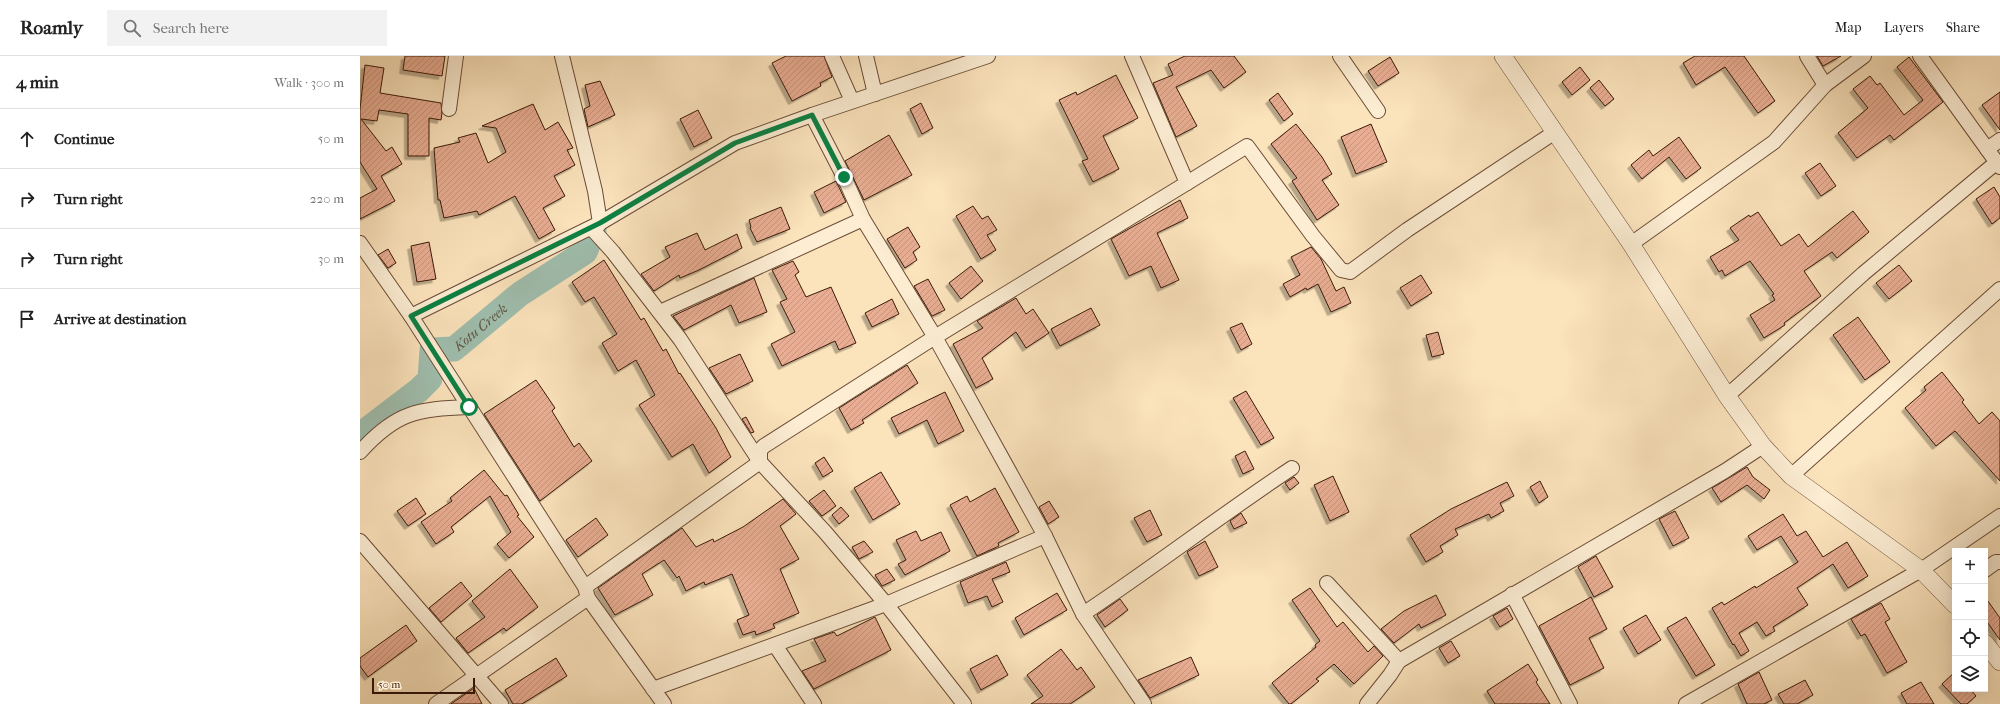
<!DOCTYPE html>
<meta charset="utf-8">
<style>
body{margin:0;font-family:"IM FELL French Canon",serif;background:#f2f2f2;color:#222}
.controls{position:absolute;right:12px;bottom:12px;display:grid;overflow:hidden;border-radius:0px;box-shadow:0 4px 16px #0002}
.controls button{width:36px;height:36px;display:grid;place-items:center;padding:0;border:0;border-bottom:1px solid #e0e0e0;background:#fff;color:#222;font:20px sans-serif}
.scale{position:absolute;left:12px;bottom:10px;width:103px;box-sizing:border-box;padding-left:4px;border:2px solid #3b1a0a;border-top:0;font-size:11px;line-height:14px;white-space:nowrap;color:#3b1a0a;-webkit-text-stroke:3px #fcedd3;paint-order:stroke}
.stop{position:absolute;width:12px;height:12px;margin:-9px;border:3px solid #0b8043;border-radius:50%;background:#fff}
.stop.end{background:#0b8043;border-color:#fff;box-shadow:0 1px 4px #0008}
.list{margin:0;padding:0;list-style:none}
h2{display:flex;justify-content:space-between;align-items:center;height:52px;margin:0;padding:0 16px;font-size:17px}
h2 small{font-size:13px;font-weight:400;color:#767676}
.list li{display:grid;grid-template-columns:26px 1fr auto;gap:12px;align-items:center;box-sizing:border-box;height:60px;padding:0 16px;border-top:1px solid #e0e0e0}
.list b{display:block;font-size:15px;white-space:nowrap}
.list em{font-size:13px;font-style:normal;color:#767676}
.icon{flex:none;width:22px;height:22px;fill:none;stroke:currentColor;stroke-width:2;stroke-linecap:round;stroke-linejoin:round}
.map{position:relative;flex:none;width:1640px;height:648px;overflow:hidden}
header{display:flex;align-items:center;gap:24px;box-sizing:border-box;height:56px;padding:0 20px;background:#fff;border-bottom:1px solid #e0e0e0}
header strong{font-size:19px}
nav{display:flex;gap:22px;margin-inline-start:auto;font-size:14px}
.search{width:280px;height:36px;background:#f2f2f2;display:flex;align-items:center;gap:10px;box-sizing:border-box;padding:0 14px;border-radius:0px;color:#767676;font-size:15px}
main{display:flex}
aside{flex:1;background:#fff}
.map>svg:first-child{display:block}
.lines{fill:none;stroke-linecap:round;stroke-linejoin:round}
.river{stroke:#9fbeae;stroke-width:25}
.building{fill:url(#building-hatch);stroke:#3b1a0a;filter:url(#shadow)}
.minor-casing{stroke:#6b4c36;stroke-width:16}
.tertiary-casing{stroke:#6b4c36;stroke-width:18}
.minor{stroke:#fcedd3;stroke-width:14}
.tertiary{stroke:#fcedd3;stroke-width:17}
.route{stroke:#0b8043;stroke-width:5}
.labels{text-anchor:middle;stroke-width:3;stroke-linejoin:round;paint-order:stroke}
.water-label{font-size:14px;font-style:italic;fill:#5e5343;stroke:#fcedd3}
</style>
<header>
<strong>Roamly</strong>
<div class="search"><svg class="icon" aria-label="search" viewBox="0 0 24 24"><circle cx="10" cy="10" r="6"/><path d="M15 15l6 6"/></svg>Search here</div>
<nav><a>Map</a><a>Layers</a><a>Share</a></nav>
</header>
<main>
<aside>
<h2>4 min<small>Walk · 300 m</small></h2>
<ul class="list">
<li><svg class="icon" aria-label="ahead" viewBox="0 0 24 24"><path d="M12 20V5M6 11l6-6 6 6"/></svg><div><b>Continue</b></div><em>50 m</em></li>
<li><svg class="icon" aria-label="right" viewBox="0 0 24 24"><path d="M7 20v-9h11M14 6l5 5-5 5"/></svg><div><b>Turn right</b></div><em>220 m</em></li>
<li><svg class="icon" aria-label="right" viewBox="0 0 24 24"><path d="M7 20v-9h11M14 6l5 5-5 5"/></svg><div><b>Turn right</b></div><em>30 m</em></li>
<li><svg class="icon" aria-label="arrive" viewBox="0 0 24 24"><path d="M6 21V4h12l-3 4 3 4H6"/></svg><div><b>Arrive at destination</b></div></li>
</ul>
</aside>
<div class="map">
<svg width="1640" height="648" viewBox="0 0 1640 648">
<defs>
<pattern id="building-hatch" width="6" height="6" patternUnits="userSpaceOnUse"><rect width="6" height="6" fill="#e8ad92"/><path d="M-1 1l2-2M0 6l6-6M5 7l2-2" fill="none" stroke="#c8947d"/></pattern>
<filter id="shadow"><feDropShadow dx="-3.5" dy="3.5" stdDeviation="0" flood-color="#0004"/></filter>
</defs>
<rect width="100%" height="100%" fill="#fbe3bc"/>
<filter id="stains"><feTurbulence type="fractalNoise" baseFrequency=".005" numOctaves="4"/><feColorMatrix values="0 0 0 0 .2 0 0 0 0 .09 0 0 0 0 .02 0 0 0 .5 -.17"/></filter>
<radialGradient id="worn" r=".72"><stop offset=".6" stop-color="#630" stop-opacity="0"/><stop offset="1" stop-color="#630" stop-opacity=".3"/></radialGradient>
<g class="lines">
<!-- river -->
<path class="river" id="s1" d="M0 379 59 334 70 323 72 294 94 293 160 238 225 196 234 175"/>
</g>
<!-- building -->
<g class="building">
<path d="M45 0H85L82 20 43 14Z"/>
<path d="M426 0H464L472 21 460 27 461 30 432 45 412 7Z"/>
<path d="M825 0H874L886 16 864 32 851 14 816 31 837 70 816 81 793 27 813 19 808 8Z"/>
<path d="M1335 0H1384L1415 45 1398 57 1365 11 1336 29 1323 7Z"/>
<path d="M1457 0H1481L1463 10Z"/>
<path d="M1030 1 1039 17 1018 30 1008 15Z"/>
<path d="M1549 1 1583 46 1534 84 1530 79 1497 102 1478 77 1508 52 1493 33 1510 20 1517 29 1520 27 1544 59 1563 44 1537 11Z"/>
<path d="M5 9 24 12 20 37 81 47 82 57 81 64 69 62V100H48V58L19 54 17 65 1 63 26 95 32 91 42 108 21 120 35 145 0 163V142L17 133 0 106V53Z"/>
<path d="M1220 11 1230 24 1212 39 1202 26Z"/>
<path d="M756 19 778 62 743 80 759 113 733 126 722 105 728 103 699 44 716 36 717 39Z"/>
<path d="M1239 24 1254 43 1245 50 1230 32Z"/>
<path d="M240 25 255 59 228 71 224 53 230 50 225 29Z"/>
<path d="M1640 36V74L1622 49Z"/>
<path d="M918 37 933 58 924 65 909 44Z"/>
<path d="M561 47 573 72 562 78 550 53Z"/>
<path d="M173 48 185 74 198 66 213 92 207 94 215 109 194 120 205 140 183 152 195 174 179 183 155 140 119 159 117 155 84 162 80 144H78L74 92 100 86 98 82 116 77 128 107 146 96 136 72 122 70Z"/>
<path d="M338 54 352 82 334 91 320 63Z"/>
<path d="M936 68 962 101 972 118 962 124 979 149 957 164 932 125 937 122 911 88Z"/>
<path d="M1011 68 1027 106 996 118 981 81Z"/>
<path d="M529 79 552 119 504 144 485 105Z"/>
<path d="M1319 81 1341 112 1326 123 1309 101 1282 123 1271 109 1289 94 1293 100Z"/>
<path d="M1460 107 1476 130 1461 140 1445 117Z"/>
<path d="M476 125 486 146 464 157 454 136Z"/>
<path d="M1634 131 1640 141V162L1632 168 1616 143Z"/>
<path d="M820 144 828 162 797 177 819 224 801 232 791 210 769 220 751 183Z"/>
<path d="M613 150 622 163 628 160 637 174 627 179 636 194 621 203 596 160Z"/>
<path d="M421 151 430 173 397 186 390 172 391 171 389 164Z"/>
<path d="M1493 155 1509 176 1477 202 1472 196 1444 215 1461 240 1424 267 1425 269 1404 282 1390 259 1415 244 1412 239 1414 238 1390 205 1365 220 1362 214 1359 216 1350 201 1379 184 1370 172 1389 159 1390 161 1398 156 1421 190 1439 178 1448 191Z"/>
<path d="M548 171 560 191 553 196 557 204 545 212 527 183Z"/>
<path d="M337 177 345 194 377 178 382 192 339 214 320 222 319 219 294 235 281 218 310 201 305 191Z"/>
<path d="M69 186 76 223 57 226 51 190Z"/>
<path d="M951 191 961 203 976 235 984 231 991 247 971 256 958 228 947 234 946 232 930 241 923 228 940 219 931 201Z"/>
<path d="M28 193 36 207 28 212 18 199Z"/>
<path d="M244 204 281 264 284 262 303 295 306 293 319 318 320 317 356 372 371 401 349 417 333 388 312 401 279 349 295 339 276 304 258 315 242 287 257 278 234 241 225 246 212 226Z"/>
<path d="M433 205 439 216 435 219 446 241 471 231 496 287 479 294 475 285 422 310 411 288 435 276 420 246 427 243 412 214Z"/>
<path d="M1539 209 1552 225 1529 243 1516 227Z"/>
<path d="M611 210 623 225 601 243 589 227Z"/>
<path d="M1061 219 1072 237 1051 250 1040 232Z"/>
<path d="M394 222 407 256 379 267 371 249 324 274 313 260Z"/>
<path d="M568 223 585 254 572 260 554 230Z"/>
<path d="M656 242 666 258 673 253 689 277 666 292 656 276 622 302 633 323 616 332 593 288 623 272 617 265Z"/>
<path d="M532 243 539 258 512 271 505 257Z"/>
<path d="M731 252 740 269 700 290 691 273Z"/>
<path d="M1498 261 1530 306 1505 324 1473 279Z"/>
<path d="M882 267 892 288 881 294 870 272Z"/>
<path d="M1078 276 1084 298 1072 301 1066 279Z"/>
<path d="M380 298 393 325 366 338 349 312Z"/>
<path d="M547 309 558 327 502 364 504 367 491 374 479 352Z"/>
<path d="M1582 316 1604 344 1602 346 1619 368 1632 356 1640 365V425L1595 375 1576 390 1545 352 1566 334 1564 331Z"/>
<path d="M176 324 195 352 192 355 214 391 219 387 232 405 180 445 124 358Z"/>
<path d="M886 335 914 382 901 389 873 342Z"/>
<path d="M585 336 604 375 578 388 567 364 539 378 531 362Z"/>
<path d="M386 361 394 376 391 377 382 363Z"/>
<path d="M885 395 894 413 883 418 875 400Z"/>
<path d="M464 401 473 415 463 421 455 407Z"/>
<path d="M1387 411 1393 421 1410 434 1404 443 1387 429 1361 446 1352 432Z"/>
<path d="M124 414 145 440 147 439 159 459 157 460 174 481 149 502 137 488 151 476 130 440 91 471 94 476 76 488 61 466 92 445 90 442Z"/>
<path d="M521 416 540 448 513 464 494 432Z"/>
<path d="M973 420 989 456 970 465 954 429Z"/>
<path d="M934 421 939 427 930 434 925 427Z"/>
<path d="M1180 425 1188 441 1179 447 1170 431Z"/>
<path d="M1147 426 1154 440 1140 447 1144 455 1131 462 1129 458 1095 473 1098 479 1080 490 1083 496 1066 506 1050 479 1091 453Z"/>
<path d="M635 432 659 476 638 487 639 490 617 500 590 449 607 440 610 446Z"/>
<path d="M464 434 476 450 462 460 449 445Z"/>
<path d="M56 442 66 458 48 470 37 455Z"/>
<path d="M423 443 436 458 420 470 439 503 420 513 439 557 413 568 415 572 396 579 395 575 383 579 377 564 389 559 372 518 345 529 344 526 326 535 319 520 317 522 304 504 282 518 293 539 255 559 238 532 322 472 336 491 353 483 354 486 383 471Z"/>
<path d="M689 445 699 461 688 468 679 451Z"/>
<path d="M481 451 489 460 479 468 472 459Z"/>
<path d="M790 454 802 479 787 486 774 462Z"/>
<path d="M1315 455 1329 482 1313 490 1299 463Z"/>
<path d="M881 457 887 467 874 473 870 465Z"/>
<path d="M1423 458 1437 480 1446 475 1463 501 1487 486 1508 520 1488 532 1473 508 1437 532 1448 549 1413 571 1415 575 1406 580 1397 566 1379 577 1389 595 1381 600 1374 588 1373 589 1352 552 1362 546 1364 549 1395 530 1396 532 1438 506 1421 480 1397 494 1388 480Z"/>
<path d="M236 462 248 479 218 501 206 484Z"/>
<path d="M556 475 561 485 581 476 590 495 545 519 538 508 546 504 536 484Z"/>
<path d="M504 485 513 496 499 503 492 491Z"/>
<path d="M845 485 858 511 839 520 827 496Z"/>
<path d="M1236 500 1253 531 1234 541 1218 511Z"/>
<path d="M646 506 650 516 632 523 643 546 632 551 627 540 608 547 600 526Z"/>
<path d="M150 513 178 551 146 575 144 572 108 597 96 582 125 561 112 545Z"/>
<path d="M527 513 535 524 522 530 515 519Z"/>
<path d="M101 526 112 540 81 566 69 552Z"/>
<path d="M950 532 977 571 983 566 1008 596 1014 590 1023 600 994 628 974 608 956 623 959 625 931 648H929L912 627 956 591 955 589 960 585 932 544Z"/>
<path d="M697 537 707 554 664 579 655 562Z"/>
<path d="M1076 539 1086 559 1061 572 1059 568 1034 587 1021 573 1044 555Z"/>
<path d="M1231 541 1247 573 1229 582 1244 612 1210 629 1179 570Z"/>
<path d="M1625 541 1640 562V584L1625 563Z"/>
<path d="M760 543 768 554 745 571 737 559Z"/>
<path d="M1521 547 1530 563 1525 566 1547 606 1527 617 1505 578 1501 580 1491 563Z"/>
<path d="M1147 552 1153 563 1140 571 1133 560Z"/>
<path d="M1286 559 1301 584 1278 598 1263 572Z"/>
<path d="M515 561 531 594 454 633 442 615 466 605 454 583 474 576 477 580Z"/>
<path d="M1326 561 1355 609 1336 620 1307 572Z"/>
<path d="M46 569 57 585 8 621 0 610V602Z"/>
<path d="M1091 585 1100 600 1088 607 1079 592Z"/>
<path d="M701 593 717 614 721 611 735 631 710 648H671L683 640 667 619Z"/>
<path d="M637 599 648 619 621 634 610 613Z"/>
<path d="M831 601 839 619 790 642 778 624Z"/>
<path d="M196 602 207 620 162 648H153L145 634Z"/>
<path d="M1168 608 1178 624 1176 626 1190 648H1135L1127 635Z"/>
<path d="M1399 616 1412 644 1404 648H1387L1378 628Z"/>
<path d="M1595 616V633H1610L1616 640 1607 648H1601L1582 628Z"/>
<path d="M1445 624 1453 639 1437 648H1424L1418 638Z"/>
<path d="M1561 626 1574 648H1547L1541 637Z"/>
<path d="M114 632 122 648H91Z"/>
</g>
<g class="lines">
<defs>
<g id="minor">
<path d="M202 0 235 135 240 167 234 175 253 196 320 283 400 406 465 476 526 548 604 648"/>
<path d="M472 0 492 45"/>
<path d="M506 0 515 38"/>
<path d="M980 0 1018 55"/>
<path d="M1447 0 1465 29"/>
<path d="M1560 0 1640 111"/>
<path d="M89 53 96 0"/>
<path d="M452 59 484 121 503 163 575 281 685 480 723 558 784 648"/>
<path d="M1627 93 1640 84"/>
<path d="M827 127 887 90 953 180 981 214 990 216 1047 174 1195 76"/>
<path d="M0 187 51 260 225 531 228 542 304 648"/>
<path d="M1271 188 1414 86 1465 29 1504 0"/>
<path d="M300 256 503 163"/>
<path d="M51 260 240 167 375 87 452 59 628 0"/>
<path d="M1367 340 1504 217 1637 106"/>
<path d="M0 396C36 356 57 353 109 351"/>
<path d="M1431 420 1640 233"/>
<path d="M0 485 141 648"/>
<path d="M1625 514 1636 506H1640"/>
<path d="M967 527 1039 605"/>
<path d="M225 531 400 406V394L404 390 575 281 827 127 772 0"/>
<path d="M1152 538 1210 648"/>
<path d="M723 558C794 511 861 459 932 412"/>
<path d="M415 589 454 648"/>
<path d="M293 633 526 548 685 480"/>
<path d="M76 648 228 542"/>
<path d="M1007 648 1030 619 1039 605 1365 415 1403 390"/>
<path d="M1326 648 1561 514 1640 460"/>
</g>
<g id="tertiary">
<path d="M1143 0 1271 188 1367 340 1403 390 1431 420 1561 514 1595 549"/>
<path d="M1625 587 1640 606"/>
</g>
</defs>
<!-- minor casing -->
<use href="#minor" class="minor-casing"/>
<!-- tertiary casing -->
<use href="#tertiary" class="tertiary-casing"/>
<!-- minor -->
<use href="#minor" class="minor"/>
<!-- tertiary -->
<use href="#tertiary" class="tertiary"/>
</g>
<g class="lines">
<!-- route -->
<path class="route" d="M109 351 51 260 240 167 375 87 452 59 484 121"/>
</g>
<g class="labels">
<!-- water labels -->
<g class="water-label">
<text dy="5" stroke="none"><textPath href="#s1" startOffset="175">Kotu Creek</textPath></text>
</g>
</g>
<rect width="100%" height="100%" filter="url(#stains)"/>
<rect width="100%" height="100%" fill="url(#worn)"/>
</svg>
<div class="controls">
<button>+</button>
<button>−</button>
<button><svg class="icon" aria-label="locate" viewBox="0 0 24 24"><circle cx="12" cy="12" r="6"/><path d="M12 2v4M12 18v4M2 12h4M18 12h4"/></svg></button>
<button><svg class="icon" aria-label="layers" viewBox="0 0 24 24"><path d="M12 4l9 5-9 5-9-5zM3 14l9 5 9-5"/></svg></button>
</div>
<div class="scale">50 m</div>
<div class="stop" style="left:109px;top:351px"></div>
<div class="stop end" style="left:484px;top:121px"></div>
</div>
</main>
